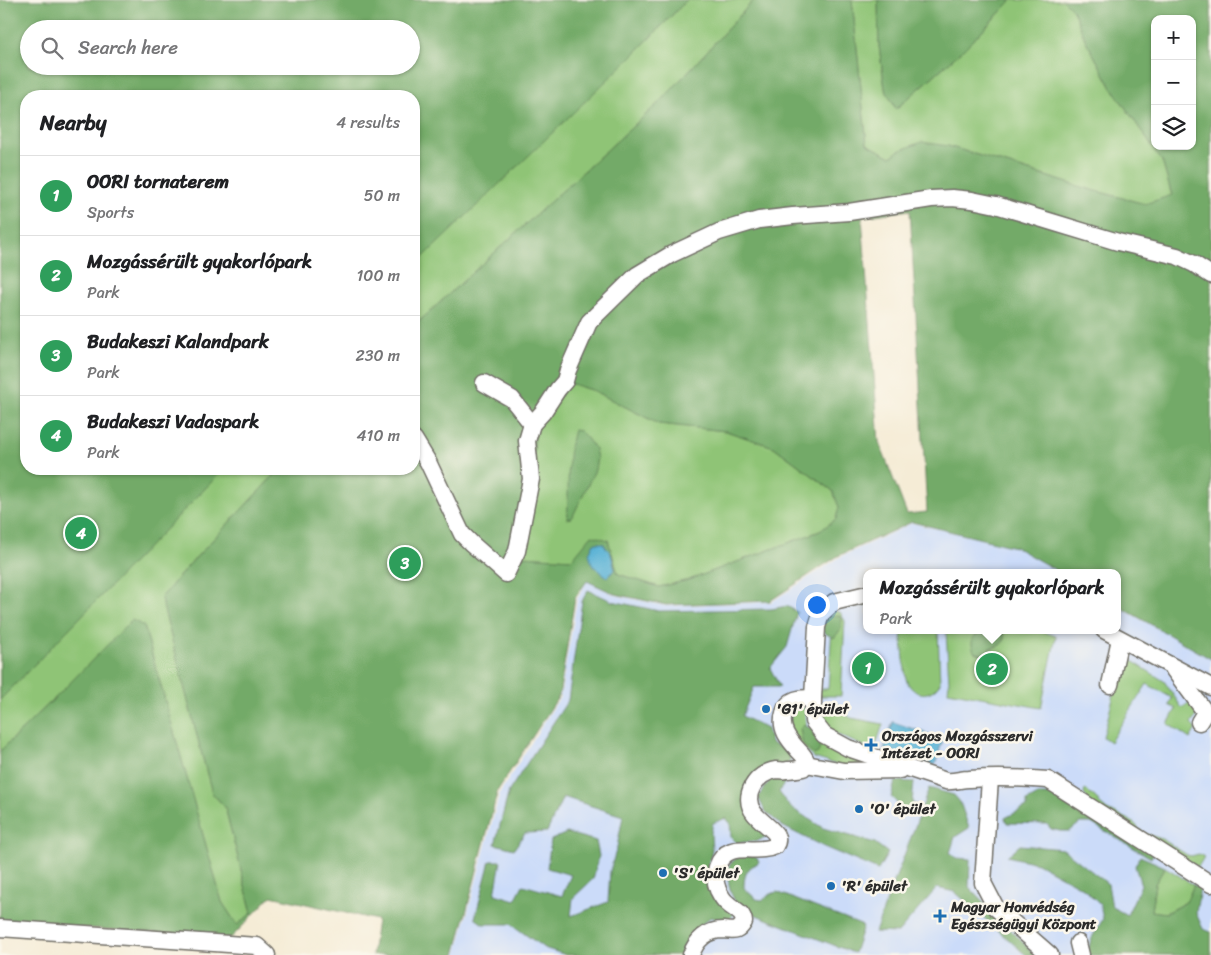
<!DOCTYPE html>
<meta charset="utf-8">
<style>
body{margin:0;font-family:Sriracha,sans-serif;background:#f6f6f6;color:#202124}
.controls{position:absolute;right:15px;top:15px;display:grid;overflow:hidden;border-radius:10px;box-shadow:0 1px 4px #0004}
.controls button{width:45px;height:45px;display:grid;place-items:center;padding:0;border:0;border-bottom:1px solid #e0e0e0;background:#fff;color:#202124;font:25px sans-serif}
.you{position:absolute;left:816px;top:604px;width:18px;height:18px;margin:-12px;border:4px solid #fff;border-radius:50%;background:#1a73e8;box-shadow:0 0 0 8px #1a73e833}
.badge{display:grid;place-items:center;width:32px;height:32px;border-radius:50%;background:#1f6fb2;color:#fff;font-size:16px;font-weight:700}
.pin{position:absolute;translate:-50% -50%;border:2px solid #fff;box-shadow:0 1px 5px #0006}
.popup{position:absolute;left:863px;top:569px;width:258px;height:65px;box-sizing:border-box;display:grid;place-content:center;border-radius:10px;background:#fff;filter:drop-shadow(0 1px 4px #0005);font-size:16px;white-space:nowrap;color:#757577}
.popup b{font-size:19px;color:#202124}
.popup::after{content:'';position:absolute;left:50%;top:100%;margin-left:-10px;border:10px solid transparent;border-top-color:#fff}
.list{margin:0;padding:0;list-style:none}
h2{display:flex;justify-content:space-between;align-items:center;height:65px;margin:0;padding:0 20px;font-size:21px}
h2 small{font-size:16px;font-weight:400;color:#757577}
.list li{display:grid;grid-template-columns:32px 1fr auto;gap:15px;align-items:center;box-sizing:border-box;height:80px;padding:0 20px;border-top:1px solid #e0e0e0}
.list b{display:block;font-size:19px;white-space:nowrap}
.list p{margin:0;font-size:16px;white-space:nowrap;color:#757577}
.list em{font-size:16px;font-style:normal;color:#757577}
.icon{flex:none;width:28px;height:28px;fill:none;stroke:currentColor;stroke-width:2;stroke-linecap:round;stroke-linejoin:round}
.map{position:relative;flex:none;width:1211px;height:955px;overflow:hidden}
.search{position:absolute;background:#fff;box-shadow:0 1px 4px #0004;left:20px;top:20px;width:400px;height:55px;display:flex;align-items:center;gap:12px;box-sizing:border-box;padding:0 18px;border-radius:28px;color:#757577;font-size:19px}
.panel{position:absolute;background:#fff;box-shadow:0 1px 4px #0004;left:20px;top:90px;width:400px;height:385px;border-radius:20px}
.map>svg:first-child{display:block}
.built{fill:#cbdbf9}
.green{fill:#8fc476;stroke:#5d7850;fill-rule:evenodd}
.forest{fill:#73aa67;stroke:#4f6a49;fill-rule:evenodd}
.water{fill:#57b1d5;stroke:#416e80}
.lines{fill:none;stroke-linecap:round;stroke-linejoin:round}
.minor-casing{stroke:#726f67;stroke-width:19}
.minor{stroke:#fff;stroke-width:16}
.poi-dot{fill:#1f6fb2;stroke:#fbf7ec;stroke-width:2}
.labels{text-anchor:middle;stroke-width:5;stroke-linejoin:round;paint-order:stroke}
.poi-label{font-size:15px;font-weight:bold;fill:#2b2b2b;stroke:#fbf7ec;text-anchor:start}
</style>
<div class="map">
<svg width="1211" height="955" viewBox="0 0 1211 955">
<rect width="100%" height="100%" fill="#fbf7ec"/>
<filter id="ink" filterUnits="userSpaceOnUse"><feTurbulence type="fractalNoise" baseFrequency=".02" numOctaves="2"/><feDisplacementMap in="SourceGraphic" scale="10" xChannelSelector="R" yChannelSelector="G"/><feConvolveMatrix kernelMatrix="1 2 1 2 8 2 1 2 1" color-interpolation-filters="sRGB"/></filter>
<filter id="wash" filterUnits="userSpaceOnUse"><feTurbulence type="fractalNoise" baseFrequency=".0096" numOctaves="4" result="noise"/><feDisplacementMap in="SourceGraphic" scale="20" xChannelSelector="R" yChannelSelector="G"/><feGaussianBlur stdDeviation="1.12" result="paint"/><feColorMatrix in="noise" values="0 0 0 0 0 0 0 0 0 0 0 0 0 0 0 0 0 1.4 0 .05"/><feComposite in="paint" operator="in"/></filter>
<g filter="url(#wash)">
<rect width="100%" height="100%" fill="#f5ecd6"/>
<!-- built -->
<path class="built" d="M912 523 1015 547 1060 573H867V630H1117V606L1211 659V955H456L500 792 560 697 577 599 587 581 615 595 666 606 771 602 840 557Z"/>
<!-- green -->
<g class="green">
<path d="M687 0H754L663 99 414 326V226L628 60Z"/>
<path d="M852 0H878L879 46 885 89 896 109 964 49 1012 0H1063L1073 10 1085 39 1112 88 1162 161 1172 196 1145 204 1081 187 948 146 899 151 891 157 867 144 864 118Z"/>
<path d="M0 327 26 469H280L188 566 161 598 212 793 225 807 252 913 237 925 222 902 144 626 54 699 0 751Z"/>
<path d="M569 383 594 391 659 424 726 431 774 447 833 491 839 507 836 519 820 531 689 580 659 587 618 574 608 540 572 559 522 556 536 428Z"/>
<path d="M832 611 840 612 845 621 841 696H817L818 689H828L832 626 825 625Z"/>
<path d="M901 630H938L940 683C930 699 912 696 906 679Z"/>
<path d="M946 630H1039L1056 636 1041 708 948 691 949 682ZM998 631 1004 634V641L1000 645 990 649 979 633 991 634Z"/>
<path d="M1124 656 1164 681 1182 708 1190 702 1198 713 1191 724 1196 729 1190 739 1168 724 1176 709 1169 705 1172 698 1147 684 1110 742 1103 737Z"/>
<path d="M818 703 839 704 843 712 851 718 883 724 874 751 821 727Z"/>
<path d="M803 706 805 712 807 731 892 767H844L814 758 797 742 790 729V718L794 709Z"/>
<path d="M1085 789 1096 798 1100 804 1107 810 1128 819 1135 824 1139 829 1146 834 1162 839 1187 855 1191 856 1199 854 1204 857 1198 867 1156 844 1090 803 1084 794Z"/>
<path d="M1165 867 1194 885 1186 902 1165 913 1151 911 1155 884Z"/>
</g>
<!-- forest -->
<g class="forest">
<path d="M0 0H687L628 60 414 266V96H26V469H224L0 700ZM29 29H411V66H29Z"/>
<path d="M754 0H852L864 118 867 144 891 157 898 151 922 142 948 146 1081 187 1145 204 1172 195 1162 161 1112 88 1085 39 1073 10 1063 0H1211V659L1117 605V573H1061L1015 547 912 522 838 556 770 601 666 605 615 594 587 581 575 598 559 696 498 790 455 955H372L377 920 271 896 231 938 0 922V751L54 699 132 620 144 626 222 902 237 925 252 913 225 807 212 793 161 598 188 566 280 469H414V326L663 99ZM1155 19H1192V146H1155ZM910 210 927 512 907 514 879 442 862 217ZM569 383 594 391 659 424 726 431 774 447 833 491 839 507 836 519 820 531 689 580 659 587 618 574 608 540 592 535 572 559 522 556 536 429Z"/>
<path d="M878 0H1012L964 49 896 109 885 89 879 46Z"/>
<path d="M574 430 580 431 586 437 595 449 597 458 595 470 572 518 567 519C570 490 565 458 574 430Z"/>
<path d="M588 590 612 601 659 611 771 609 787 606 797 612 787 647 770 668 780 687H754L742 716 767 729 771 743 790 752V760L786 766 745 788 761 828 767 836 758 841 737 843 731 837 730 823 726 818 713 823 711 833 712 850 709 864 711 885 733 914 729 921 719 920 711 917C696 927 692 939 684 955H566L544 948 511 924H483L475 918 490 861H501L495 894 515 900 523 885 562 896 571 875 547 868 551 840 567 833 596 841 599 856 593 879 573 898 571 916 608 902 610 871 617 847 623 816 563 797 547 832 525 833 514 849 495 844 509 791 568 700 582 601Z"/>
<path d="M838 615 842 618 841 629 834 638 826 634 821 629 825 616Z"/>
<path d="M998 631 1004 635V641L1000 645 990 648V657L974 652 972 645V638L979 633 991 634Z"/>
<path d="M804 725 811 728 816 733 820 748 818 753 814 755 803 745 800 729Z"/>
<path d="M779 779 785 782 779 792 790 807 823 828 875 843 888 853 878 870 824 847 782 826 765 811 758 797 770 780Z"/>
<path d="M901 781 914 782 912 803 922 807 929 788 954 795 960 802 969 828 955 837 950 853 956 858 970 859 969 887 1035 955H1026L955 892 937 888 898 933 875 932 919 816 903 809 891 797 895 782Z"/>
<path d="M1038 795H1051L1154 852 1151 858 1091 823H1080L1070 831H1060L1051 829 1047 824 1007 823 1005 818 1027 807V801Z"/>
<path d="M1020 845 1063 849 1108 884 1112 907 1127 915 1141 885 1135 866 1140 856 1165 867 1155 884 1151 911 1166 913 1186 902 1194 885 1200 888 1196 913 1203 929 1211 932V955H1087L1091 939 1103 919 1100 905 1083 888 1037 863 1007 856Z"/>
<path d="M739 856H755L759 861 758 863C746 868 744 876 744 888L756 899 762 900 771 894 777 892 863 926 854 953 751 913C747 910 741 907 737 904 731 898 726 877 728 868 730 863 734 859 739 856Z"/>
</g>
<!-- water -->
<g class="water">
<path d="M594 543H603L611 554 615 570 607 577 592 565 589 553Z"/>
<path d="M893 722 943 739 935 765 884 749Z"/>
</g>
</g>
<g filter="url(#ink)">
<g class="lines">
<defs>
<g id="minor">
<path d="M484 383 512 399 532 424"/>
<path d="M414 439 428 462 462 534 472 544 506 574 517 551 531 479 527 441 532 424 543 412 558 389 565 381 568 370 589 322 637 275 672 254 719 232 759 220 793 216 849 212 931 199 952 198 972 200 996 205 1118 242 1177 256 1194 264 1211 275"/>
<path d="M867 594 834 602 821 614 817 627 813 698V721L824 735 848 748 946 781C954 782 961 779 969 779 995 777 1022 778 1048 780L1211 884"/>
<path d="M1104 630 1211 687"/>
<path d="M1174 670 1203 709 1204 714 1199 722"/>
<path d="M1110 685 1120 639"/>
<path d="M806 764 844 771 900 770"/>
<path d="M990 779 983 883 996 908 1050 955"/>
<path d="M0 928 257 946 267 955"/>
<path d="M1078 943 1081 955"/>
<path d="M691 955C696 940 707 930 723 930 734 931 738 933 744 922 743 911 734 910 727 903 723 900 720 894 718 890 715 883 715 874 717 867 727 838 756 856 775 846 777 843 778 839 776 835 774 830 759 820 754 813 741 796 756 773 776 770 780 770 784 771 787 770 793 770 798 769 803 768 805 765 806 765 806 761 805 757 802 754 799 751 789 740 779 729 784 713 788 698 800 698 813 698"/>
</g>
</defs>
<!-- minor casing -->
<use href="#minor" class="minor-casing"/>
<!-- minor -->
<use href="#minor" class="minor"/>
</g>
</g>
<!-- markers -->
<g class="poi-dot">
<circle cx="766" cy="709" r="5"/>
<path d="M868.5 737.5h5v5h5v5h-5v5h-5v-5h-5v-5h5z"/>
<circle cx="859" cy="809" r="5"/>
<circle cx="663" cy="873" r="5"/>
<circle cx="831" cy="886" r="5"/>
<path d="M937.5 908.5h5v5h5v5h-5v5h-5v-5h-5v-5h5z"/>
</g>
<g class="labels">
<!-- poi labels -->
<g class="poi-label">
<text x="776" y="714">'G1' épület</text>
<text x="882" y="741">Országos Mozgásszervi<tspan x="882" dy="17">Intézet - OORI</tspan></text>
<text x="869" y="814">'O' épület</text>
<text x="673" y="878">'S' épület</text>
<text x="841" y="891">'R' épület</text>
<text x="951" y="912">Magyar Honvédség<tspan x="951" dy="17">Egészségügyi Központ</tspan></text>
</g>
</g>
</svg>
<div class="controls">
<button>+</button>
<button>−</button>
<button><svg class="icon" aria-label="layers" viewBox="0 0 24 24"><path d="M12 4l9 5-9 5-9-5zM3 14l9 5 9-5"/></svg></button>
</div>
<div class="you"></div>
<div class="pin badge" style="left:868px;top:668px;background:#2e9e5b">1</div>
<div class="pin badge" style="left:992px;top:669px;background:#2e9e5b">2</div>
<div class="popup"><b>Mozgássérült gyakorlópark</b>Park</div>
<div class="pin badge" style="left:405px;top:563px;background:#2e9e5b">3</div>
<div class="pin badge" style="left:81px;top:533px;background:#2e9e5b">4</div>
<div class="search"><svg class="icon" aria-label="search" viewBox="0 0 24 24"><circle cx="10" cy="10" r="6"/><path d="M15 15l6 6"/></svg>Search here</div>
<section class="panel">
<h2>Nearby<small>4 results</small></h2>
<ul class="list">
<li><span class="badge" style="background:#2e9e5b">1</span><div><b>OORI tornaterem</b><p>Sports</p></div><em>50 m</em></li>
<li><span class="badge" style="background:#2e9e5b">2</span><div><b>Mozgássérült gyakorlópark</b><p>Park</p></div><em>100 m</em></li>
<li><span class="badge" style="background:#2e9e5b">3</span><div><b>Budakeszi Kalandpark</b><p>Park</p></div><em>230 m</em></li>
<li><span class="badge" style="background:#2e9e5b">4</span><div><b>Budakeszi Vadaspark</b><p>Park</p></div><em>410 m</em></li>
</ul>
</section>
</div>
